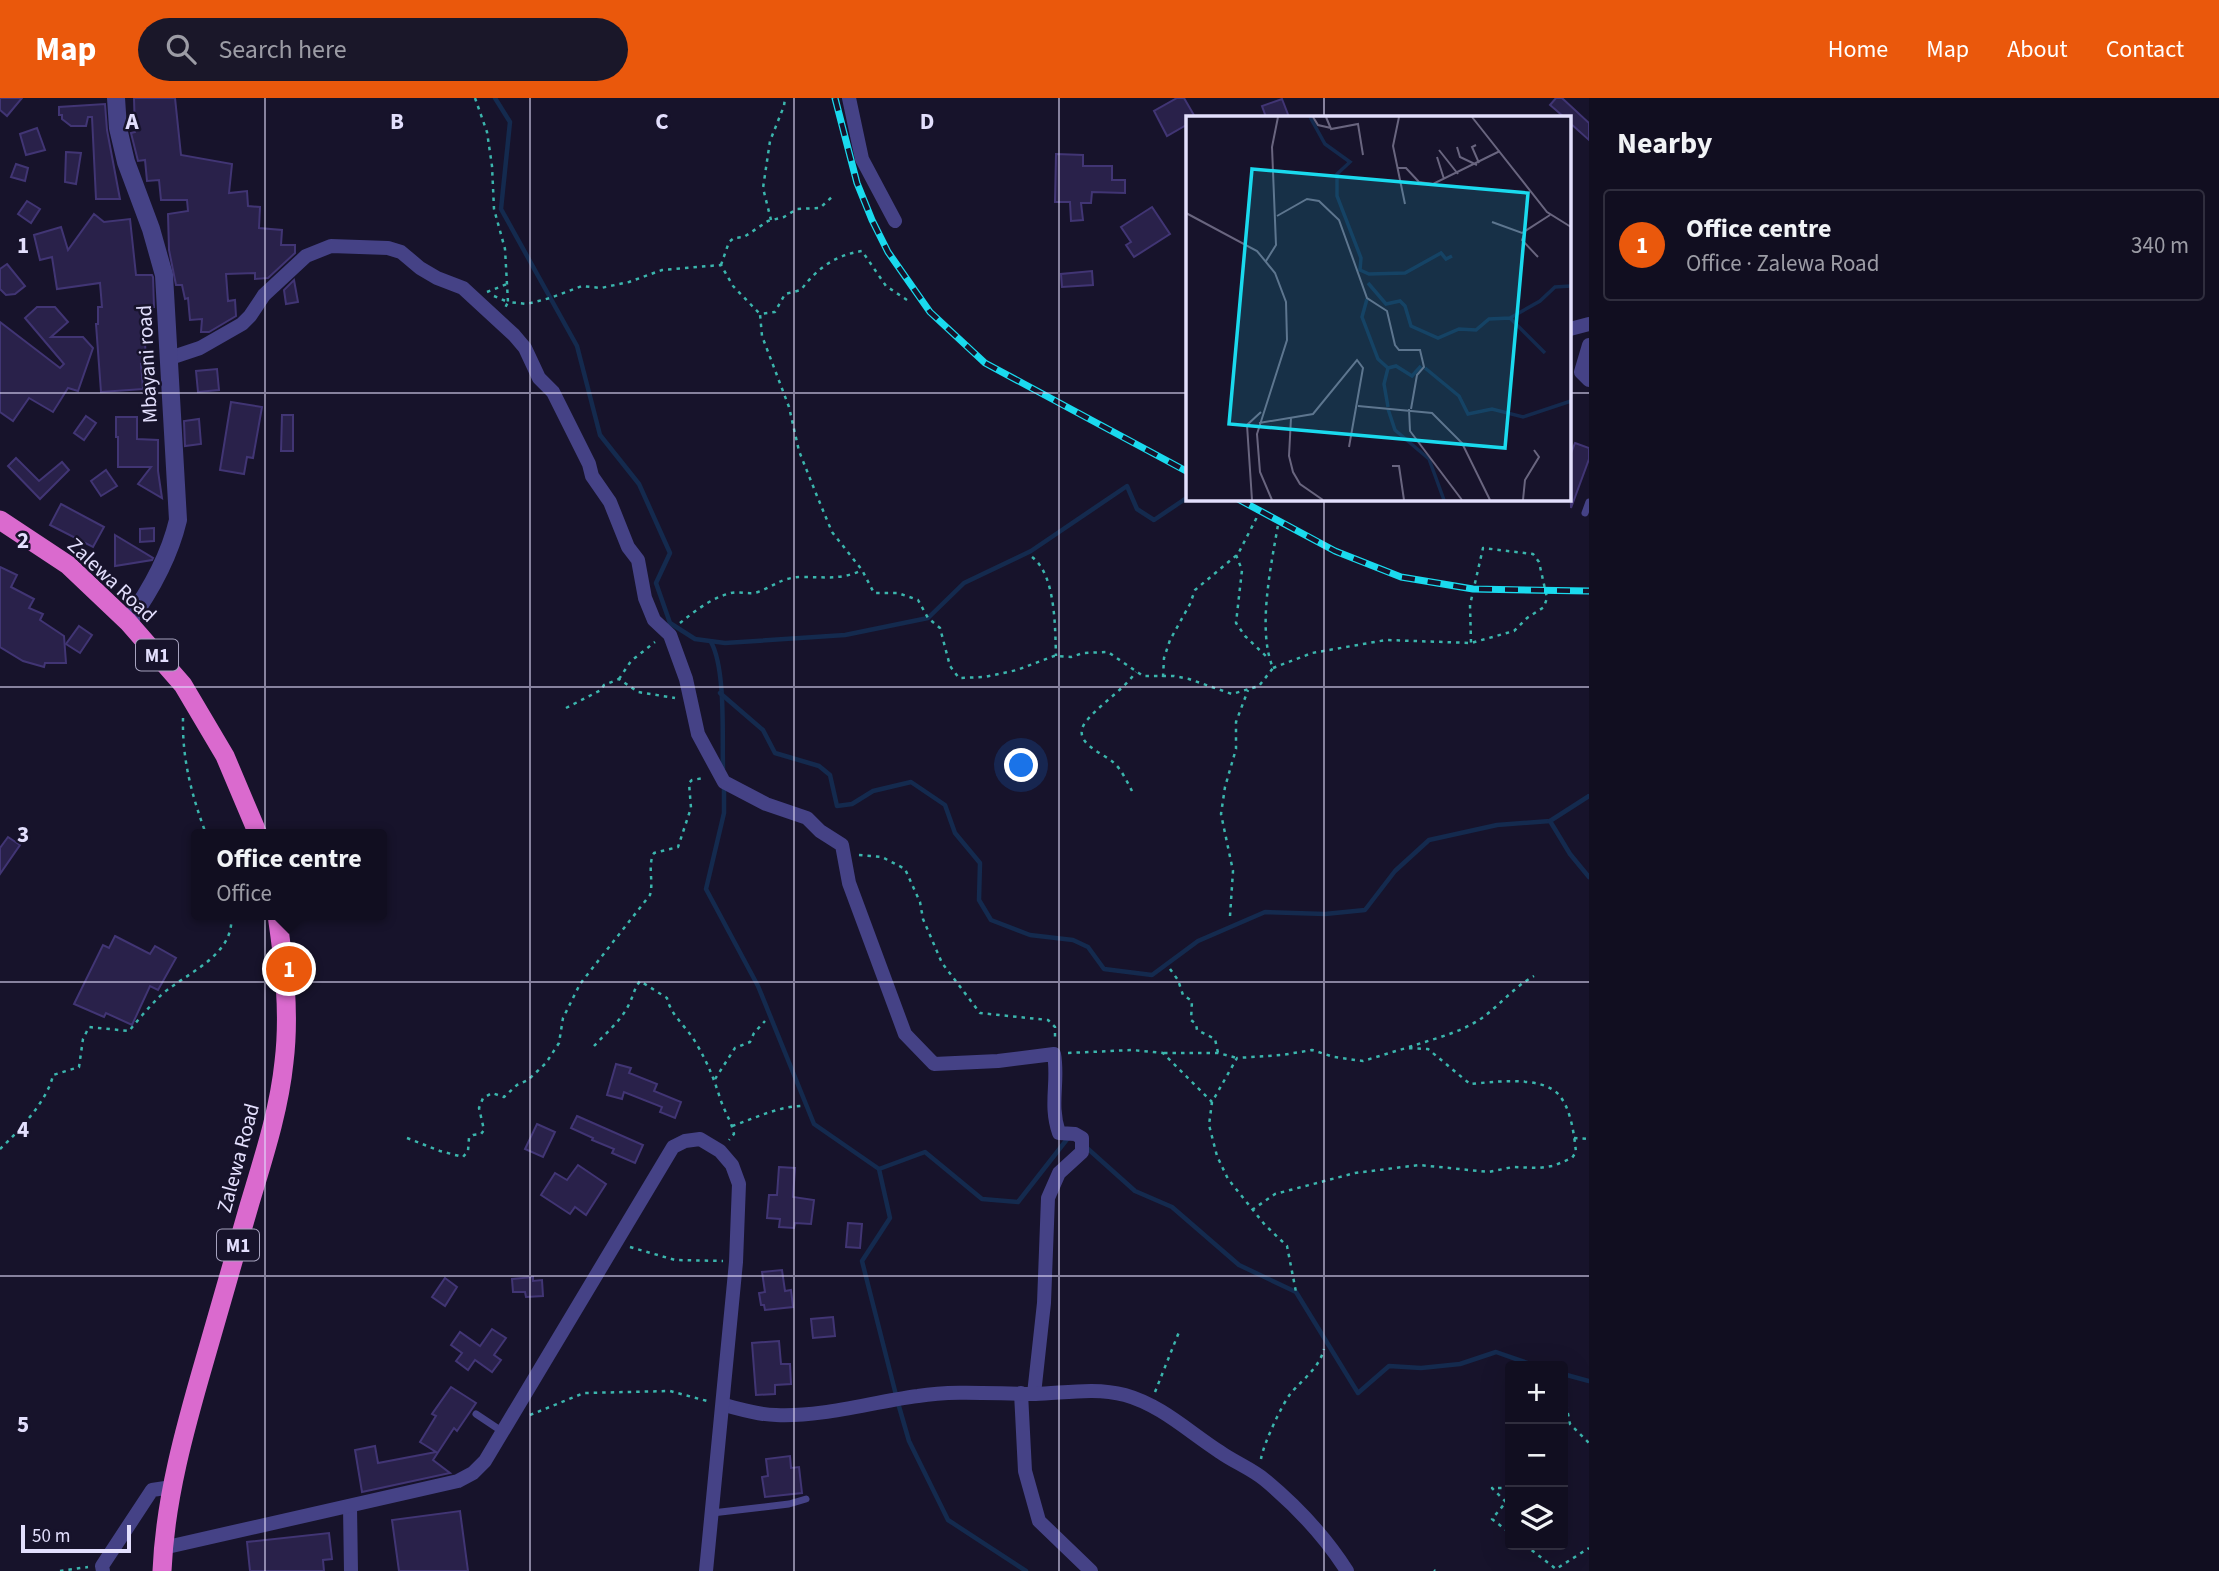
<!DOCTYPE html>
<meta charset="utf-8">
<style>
body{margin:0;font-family:"Source Sans 3",sans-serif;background:#1a1729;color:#f1f3f6}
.controls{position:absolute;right:21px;bottom:21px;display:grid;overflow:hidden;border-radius:7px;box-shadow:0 7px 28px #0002}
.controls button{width:63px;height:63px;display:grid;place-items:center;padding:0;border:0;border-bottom:2px solid #302e3e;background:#110e20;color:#f1f3f6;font:35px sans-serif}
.scale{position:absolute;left:21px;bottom:18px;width:110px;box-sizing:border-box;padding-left:7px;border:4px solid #e3dffd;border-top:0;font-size:19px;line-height:24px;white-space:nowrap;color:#e3dffd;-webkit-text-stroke:5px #17132b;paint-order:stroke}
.you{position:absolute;left:1022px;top:668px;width:24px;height:24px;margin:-18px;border:5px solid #fff;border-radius:50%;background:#1a73e8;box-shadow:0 0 0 10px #1a73e833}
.badge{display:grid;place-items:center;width:46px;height:46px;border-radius:50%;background:#ea580c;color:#fff;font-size:23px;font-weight:700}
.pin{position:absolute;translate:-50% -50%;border:4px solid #fff;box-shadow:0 2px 7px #0006}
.popup{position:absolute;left:191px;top:731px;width:196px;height:91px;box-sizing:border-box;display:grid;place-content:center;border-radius:7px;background:#110e20;filter:drop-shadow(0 2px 5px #0005);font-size:23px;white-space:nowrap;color:#9c9ca5}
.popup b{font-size:26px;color:#f1f3f6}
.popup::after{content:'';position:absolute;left:50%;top:100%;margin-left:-14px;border:14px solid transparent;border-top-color:#110e20}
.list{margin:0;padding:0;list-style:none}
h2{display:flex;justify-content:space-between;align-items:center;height:91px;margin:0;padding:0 28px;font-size:30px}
h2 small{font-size:23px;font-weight:400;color:#9c9ca5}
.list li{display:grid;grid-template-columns:46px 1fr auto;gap:21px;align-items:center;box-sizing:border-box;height:112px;margin:0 14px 14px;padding:0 14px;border:2px solid #302e3e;border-radius:7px}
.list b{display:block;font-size:26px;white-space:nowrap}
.list p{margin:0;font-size:23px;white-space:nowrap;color:#9c9ca5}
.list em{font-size:23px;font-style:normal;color:#9c9ca5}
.icon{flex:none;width:38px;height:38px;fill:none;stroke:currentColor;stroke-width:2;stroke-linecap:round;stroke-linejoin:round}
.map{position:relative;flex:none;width:1589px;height:1473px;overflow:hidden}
header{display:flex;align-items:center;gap:42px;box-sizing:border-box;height:98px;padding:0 35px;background:#ea580c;color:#fff}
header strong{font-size:33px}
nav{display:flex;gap:38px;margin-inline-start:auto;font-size:24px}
.search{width:490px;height:63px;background:#1a1729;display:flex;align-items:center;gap:18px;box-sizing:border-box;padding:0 24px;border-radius:38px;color:#9c9ca5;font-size:26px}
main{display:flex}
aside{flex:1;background:#110e20}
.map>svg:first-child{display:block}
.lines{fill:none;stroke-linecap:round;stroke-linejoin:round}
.stream{stroke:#142a4e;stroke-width:4.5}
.building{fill:#29214a;stroke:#413574;stroke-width:2}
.path{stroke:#3bb5ad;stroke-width:2.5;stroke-dasharray:3.5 5;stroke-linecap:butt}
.service{stroke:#454286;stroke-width:7}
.minor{stroke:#454286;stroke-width:14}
.tertiary{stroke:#454286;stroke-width:18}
.trunk{stroke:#da6ace;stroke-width:19}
.rail-casing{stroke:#1adaee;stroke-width:7}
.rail{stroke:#17132b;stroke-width:4.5;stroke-dasharray:13;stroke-linecap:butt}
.grid{fill:none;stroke:#e3dffd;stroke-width:2;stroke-opacity:0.55}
.labels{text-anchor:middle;stroke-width:5;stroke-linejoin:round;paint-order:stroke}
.shield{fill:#17132b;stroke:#a6a2be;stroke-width:2}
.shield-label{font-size:19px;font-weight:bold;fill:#e3dffd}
.street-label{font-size:21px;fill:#e3dffd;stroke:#17132b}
.inset-river{fill:none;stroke:#142a4e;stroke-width:3.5}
.inset-road{fill:none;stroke:#69657f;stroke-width:2}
.view{fill:#1adaee;fill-opacity:0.15;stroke:#1adaee;stroke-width:3.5}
.inset-edge{fill:none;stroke:#e3dffd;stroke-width:3.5}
.grid-label{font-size:23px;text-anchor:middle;font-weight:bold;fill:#e3dffd;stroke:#17132b;stroke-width:5;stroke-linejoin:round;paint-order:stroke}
</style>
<header>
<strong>Map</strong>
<div class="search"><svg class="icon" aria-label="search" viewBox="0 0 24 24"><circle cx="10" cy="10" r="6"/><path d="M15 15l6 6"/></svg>Search here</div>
<nav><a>Home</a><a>Map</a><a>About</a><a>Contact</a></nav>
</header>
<main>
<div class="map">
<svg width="1589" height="1473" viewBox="0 0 1589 1473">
<rect width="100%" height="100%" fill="#17132b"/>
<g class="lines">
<!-- stream -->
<g class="stream">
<path d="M495 0 510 24 501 111 577 248 600 337 639 386 670 455 656 485 670 525 695 541 725 545 845 537 928 520 964 485 1031 453 1127 388 1137 411 1154 422 1188 399"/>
<path d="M711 544C726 571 722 639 723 671"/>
<path d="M720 595 763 632 775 655 819 668 830 677 837 708 852 706 873 693 911 684 945 707 955 735 980 765 979 802 991 822 1030 837 1073 842 1088 849 1104 871 1152 877 1198 843 1265 814 1325 816 1365 812 1395 773 1429 742 1497 727 1550 723 1589 698"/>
<path d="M724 686V715L706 791 758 888 814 1026 879 1071 890 1120 862 1163 896 1297"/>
<path d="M1550 723 1570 756 1589 779"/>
<path d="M1087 1050 1135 1093 1172 1109 1239 1167 1296 1194 1358 1295 1389 1268 1421 1270 1460 1266 1496 1254 1536 1268"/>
<path d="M879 1071 925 1054 982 1101 1018 1104 1068 1040"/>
<path d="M1563 1276 1589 1283"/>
<path d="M898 1305 909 1343 948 1422 1026 1473"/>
</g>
</g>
<!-- building -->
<g class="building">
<path d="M0 0H22L7 18 0 12Z"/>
<path d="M134 0H175L181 57 232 66 229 95 247 93 248 108 260 109 259 130 282 132 281 147H295V155L268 180 255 181V175L226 176 228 203 235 202 236 218 209 234H201L202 221 190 222 188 200 185 201 182 187H176L169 152 168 116 188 113 187 102H161L159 82 147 83 145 62 138 63 131 35 135 34Z"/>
<path d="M1177 0H1184L1195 19H1188V26L1167 38 1154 13Z"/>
<path d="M1556 0H1562L1589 25V42L1570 25V19H1564L1550 7Z"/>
<path d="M1282 1 1289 19H1266L1262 8Z"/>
<path d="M105 6 107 32 120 101H96L92 19H88L86 28H71L62 21V17H59V9Z"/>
<path d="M37 30 45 52 26 57 20 36Z"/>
<path d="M66 54 81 55 76 86 65 84Z"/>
<path d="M1056 56 1083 57V68H1112V82H1125V95L1092 94 1091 105H1081L1083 122 1071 123 1070 104H1055Z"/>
<path d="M16 66 28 70 25 83 11 79Z"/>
<path d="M27 103 40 111 31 125 18 116Z"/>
<path d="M1152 109 1170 136 1134 159 1126 147 1131 144 1121 129Z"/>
<path d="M94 116 104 124 130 121 136 177H152L153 179 154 209H148L147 221H144L146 266H141L143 291 101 294 96 226H98V209H102L100 185 57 191 52 159 40 162 34 137 61 129 68 152Z"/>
<path d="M7 166 25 188 15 196 6 197 0 191V171Z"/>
<path d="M1092 173 1093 187 1062 189 1061 176Z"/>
<path d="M294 182 298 204 286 206 284 192Z"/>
<path d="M37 209H55L68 224 51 239H83L93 250 78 293 68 290 53 314 29 300 13 323 0 314V224L60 270 64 266 25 220Z"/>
<path d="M217 271 219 292 198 294 196 273Z"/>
<path d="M231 304 262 309 253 360 247 359 244 376 220 372Z"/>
<path d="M282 317H293V353H281Z"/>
<path d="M86 318 96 325 84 342 74 335Z"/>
<path d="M116 319H137V341L158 342V373L162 400 138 386 151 369H118V339H116Z"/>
<path d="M199 321 201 346 185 348 184 323Z"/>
<path d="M1575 345 1589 350V361L1571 410 1570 358Z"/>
<path d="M16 360 39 383 62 364 69 372 40 401 8 368Z"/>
<path d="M106 372 117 388 101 398 91 383Z"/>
<path d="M61 406 104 429 93 449 50 427Z"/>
<path d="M154 430V443L140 444V431Z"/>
<path d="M115 437 153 460 152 462 115 468Z"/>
<path d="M0 469 17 477 11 489 34 501 29 510 43 516 40 522 64 538 66 565H45L44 569 23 563 0 549Z"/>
<path d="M79 528 92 537 80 555 66 546Z"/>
<path d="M8 739 20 747 0 776V750Z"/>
<path d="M115 838 150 856 155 848 176 860 158 892 150 888 132 927 106 915 104 919 74 906 103 847 109 850Z"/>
<path d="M616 966 631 970 629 975 657 986 654 993 681 1004 675 1020 660 1014 662 1009 624 994 622 1001 607 997Z"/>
<path d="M577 1018 643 1047 635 1065 612 1055 614 1051 592 1042 593 1040 571 1030Z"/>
<path d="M537 1026 555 1034 543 1059 525 1051Z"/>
<path d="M578 1067 606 1086 586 1117 575 1109 570 1116 541 1097 555 1075 567 1082Z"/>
<path d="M779 1069 795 1070 793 1099 814 1102 811 1126 795 1125 794 1130 779 1129 780 1121 767 1120 769 1097H777Z"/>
<path d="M848 1125 862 1126 860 1150 846 1149Z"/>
<path d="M782 1172 785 1193 791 1192 793 1209 765 1212 764 1207H761L759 1195 765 1194 762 1174Z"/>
<path d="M533 1179V1183L542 1182 543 1198 526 1199 525 1194H513L512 1181Z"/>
<path d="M445 1180 457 1189 445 1208 432 1199Z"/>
<path d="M833 1219 835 1238 813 1240 811 1221Z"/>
<path d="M492 1231 506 1240 494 1257 501 1262 492 1274 475 1262 468 1272 456 1263 462 1255 451 1247 460 1234 480 1248Z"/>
<path d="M779 1243 781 1266H790L791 1286 775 1287V1296L756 1297 752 1245Z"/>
<path d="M451 1289 476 1305 457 1333 454 1330 433 1362 450 1375 362 1394 355 1352 375 1348 378 1365 436 1354 420 1344 436 1318 432 1316Z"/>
<path d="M790 1358 791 1370 799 1369 802 1395 765 1399 762 1379 768 1378 766 1361Z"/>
<path d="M460 1413 468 1473H399L392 1422Z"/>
<path d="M329 1435 332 1461 323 1462 324 1473H250L247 1444Z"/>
</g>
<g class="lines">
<!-- path -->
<g class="path">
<path d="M475 0 487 34 492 68 494 111 505 151 508 204 527 206 550 200 582 188 601 190 629 184 662 172 721 167 733 188 760 216"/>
<path d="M771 122 763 90 770 43 784 8 785 0"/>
<path d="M721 167 729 144 734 140 744 139 768 123 784 119 797 111 820 110 834 97"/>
<path d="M487 194 507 186"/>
<path d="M494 198 508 204 505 210"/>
<path d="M907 202 886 188 862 153C836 157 817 170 801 192L785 196 775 214 760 216 762 238 789 309 799 353 817 398 832 434 862 472 874 495H898L918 502 928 520 940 530 950 568 959 580 985 579 1017 572 1054 558 1071 559 1083 555 1108 554 1143 578H1174L1189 581 1232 596 1259 588 1273 570C1257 532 1271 468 1278 427"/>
<path d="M1236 457 1242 472 1236 525 1245 538 1269 561"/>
<path d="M1032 459C1056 477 1055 530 1056 558"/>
<path d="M680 525C695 513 711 500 731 495 740 493 749 497 758 494 775 488 781 479 803 479 825 479 842 482 862 472"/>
<path d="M1273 570 1312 555 1386 542 1471 545 1514 533 1527 520 1544 509 1547 500 1539 464 1533 456 1483 450 1470 507 1471 545"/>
<path d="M1163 579 1164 560 1170 542 1190 506 1195 492 1238 456 1256 421 1258 411"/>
<path d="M619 581 631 563 655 544"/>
<path d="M566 610 601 592 604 587 619 581 638 594 675 600"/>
<path d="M183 620C182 662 192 698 206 736"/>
<path d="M1132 693C1127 684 1122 672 1114 665 1104 655 1067 644 1088 621 1103 604 1123 592 1136 574"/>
<path d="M859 757 882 759 905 771 920 804 923 821 942 865 980 915 1048 922 1055 929V942"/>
<path d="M1230 818 1233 773 1221 716 1225 689 1236 651V624L1248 592"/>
<path d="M1170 871 1178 882 1183 897 1192 903 1191 922 1196 926 1197 932 1215 941 1218 955"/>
<path d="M594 948C606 935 623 921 630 904 634 896 634 891 640 883L667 900C671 918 687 929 696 945 708 966 713 978 720 1000 724 1013 731 1022 734 1036L729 1042"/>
<path d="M1409 949C1433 941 1460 935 1482 920 1500 907 1514 889 1534 878"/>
<path d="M1068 955 1132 952 1163 955 1212 1004"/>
<path d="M1164 955H1218L1237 960"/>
<path d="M715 981 735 950 750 944 754 935 765 923"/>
<path d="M732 1028C756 1020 776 1009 801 1008"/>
<path d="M407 1040 440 1053 463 1059 468 1053 469 1040 473 1037 481 1036 484 1032 479 1010 483 1000 492 995 504 999 517 987 528 982 546 965 559 945 563 920 580 886 650 797C654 783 647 768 654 755L678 749 691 710 689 685 692 682 704 680"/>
<path d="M1574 1040 1589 1041"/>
<path d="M0 1051C19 1033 48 1002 53 977L79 969 83 941 89 929 129 933C138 922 148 910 158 900 182 876 236 859 231 817"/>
<path d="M1252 1112 1275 1096 1355 1075 1419 1067 1489 1074 1513 1069 1539 1070 1553 1068 1572 1060 1576 1054C1574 1036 1571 1011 1559 997 1542 977 1493 984 1470 986L1428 951 1406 950 1363 963 1334 959 1312 952 1282 957 1237 960 1212 1004 1209 1027 1217 1058 1228 1081 1265 1127 1287 1148 1296 1194"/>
<path d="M630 1149 675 1162 723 1163"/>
<path d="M1563 1290 1570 1326 1589 1345"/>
<path d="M1155 1294 1179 1234"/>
<path d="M530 1317 584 1295 670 1293 707 1303"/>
<path d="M1261 1361C1263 1347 1282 1306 1291 1295 1304 1280 1319 1270 1324 1251"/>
<path d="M1510 1390H1492L1506 1404 1492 1421 1510 1435"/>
<path d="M1525 1447 1556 1471 1589 1450"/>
<path d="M1434 1472 1435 1473"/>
<path d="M60 1473 88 1469"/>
</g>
<!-- service -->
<g class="service">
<path d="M1585 415 1589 404"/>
<path d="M476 1316 503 1334"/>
<path d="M712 1415 789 1406 806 1401"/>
</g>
<!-- minor -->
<g class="minor">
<path d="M849 0 862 61 895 123"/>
<path d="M1570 231 1589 226"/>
<path d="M1589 247 1581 274 1589 282"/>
<path d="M170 260 200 250 242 226 250 218 264 197 306 158 331 148 388 150 401 154 420 170 437 180 463 190 514 237 525 250 539 280 553 294 589 366 592 378 610 404 628 449 638 462 645 500 654 522 670 537 686 581 698 636 724 684 766 706 807 720 820 733 842 747 849 785 905 936 934 966 998 963 1054 956C1059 984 1049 1006 1059 1035L1075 1036 1082 1040V1054L1059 1075 1048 1100 1044 1205 1034 1296"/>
<path d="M1021 1295 1025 1373 1039 1423 1091 1473"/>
<path d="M724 1307C741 1311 757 1317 776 1317 824 1319 871 1304 918 1298 956 1292 996 1296 1035 1296 1065 1295 1095 1289 1125 1297 1161 1307 1189 1334 1220 1354 1234 1364 1252 1371 1265 1382 1295 1407 1326 1440 1347 1473"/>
<path d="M350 1409 351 1473"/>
<path d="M163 1450 458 1383 473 1375 485 1363 673 1049 685 1043 700 1041 720 1053 732 1067 739 1086 736 1164 706 1473"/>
<path d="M103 1473 102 1468 152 1392 172 1389"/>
</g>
<!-- tertiary -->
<path class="tertiary" d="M116 0 118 30 126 64 151 131 164 177 178 422C169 460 151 492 128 524"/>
<!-- trunk -->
<g class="trunk">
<path d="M0 422 68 467 128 524 183 587 225 658 258 736"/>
<path d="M162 1473C165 1401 185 1330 205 1261 220 1210 234 1159 249 1108 263 1061 279 1013 284 964 290 915 284 865 277 817"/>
</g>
<defs>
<g id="rail">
<path d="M835 0 857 85 872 122 888 154 930 214 985 265 1188 374"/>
<path d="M1238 401 1335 453 1401 479 1473 491 1589 493"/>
</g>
</defs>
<!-- rail casing -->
<use href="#rail" class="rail-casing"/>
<!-- rail -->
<use href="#rail" class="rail"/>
</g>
<!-- grid -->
<path class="grid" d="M265 0V1473M530 0V1473M794 0V1473M1059 0V1473M1324 0V19M0 295H1188M1570 295H1589M1324 401V1473M0 589H1589M0 884H1589M0 1178H1589"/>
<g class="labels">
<!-- shield labels -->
<g class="shield">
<rect x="136" y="541.5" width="42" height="31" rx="5"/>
<rect x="217" y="1131.5" width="42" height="31" rx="5"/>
</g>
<g class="shield-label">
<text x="157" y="564">M1</text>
<text x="238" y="1154">M1</text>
</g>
<!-- street labels -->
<g class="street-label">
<text transform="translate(147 266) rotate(-93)" y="7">Mbayani road</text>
<text transform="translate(112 482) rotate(43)" y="7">Zalewa Road</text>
<text transform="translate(238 1060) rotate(-75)" y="7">Zalewa Road</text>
</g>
</g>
<!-- overview -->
<g transform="translate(1186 18)">
<rect width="385" height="385" fill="#17132b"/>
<path class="inset-river" d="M124 1 139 28 164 46 151 58V80L175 142 174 154 183 158 219 157 255 137 260 143 266 140M182 167 200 188 214 185 219 190 225 210 252 222 273 213 290 214 303 203 324 202 354 185 369 171 385 170M181 183 176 201 192 243 202 252 198 268 202 291M324 202 359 237M202 252 210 250 226 260 235 250M239 252 273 280 282 298 306 293 337 301 385 285M202 293 209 314 243 343 258 384"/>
<path class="inset-road" d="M127 1 132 9 145 12M140 1 145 13 172 8 177 39M213 1 207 30 219 88M286 1 361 96 385 111M290 29 286 31 293 47M271 31 274 41 291 49M253 34 272 58M251 41 258 63M211 52H220L233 66 247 68 314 35M0 97 71 135 89 157 100 186 101 224 71 318 74 356 86 384M91 100 121 83 133 85 153 104 181 182 201 195 209 229 213 234H234L238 251 231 259 225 293M306 106 336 117 364 99M339 116 336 124 352 141M80 145 90 129 86 31 92 1M172 290 246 297 276 327 304 384M223 293 224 315 276 384M105 302 103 340 107 356 114 368 137 384M73 307 127 298 171 244 177 252 163 331M206 350H213L218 384M66 384 61 309 75 296M337 384 339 364 353 341 348 334"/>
<path class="view" d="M66 53 342 77 319 332 43 308Z"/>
<rect width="385" height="385" class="inset-edge"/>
</g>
<g class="grid-label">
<text x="132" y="31">A</text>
<text x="397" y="31">B</text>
<text x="662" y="31">C</text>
<text x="927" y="31">D</text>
<text x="23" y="155">1</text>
<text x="23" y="450">2</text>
<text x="23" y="744">3</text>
<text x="23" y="1039">4</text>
<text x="23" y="1334">5</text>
</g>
</svg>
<div class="controls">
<button>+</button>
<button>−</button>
<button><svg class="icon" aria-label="layers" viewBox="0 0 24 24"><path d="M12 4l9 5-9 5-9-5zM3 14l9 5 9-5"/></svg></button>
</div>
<div class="scale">50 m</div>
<div class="you"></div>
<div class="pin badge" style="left:289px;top:871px">1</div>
<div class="popup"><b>Office centre</b>Office</div>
</div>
<aside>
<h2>Nearby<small></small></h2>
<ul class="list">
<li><span class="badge">1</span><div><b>Office centre</b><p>Office · Zalewa Road</p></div><em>340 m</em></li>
</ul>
</aside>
</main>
